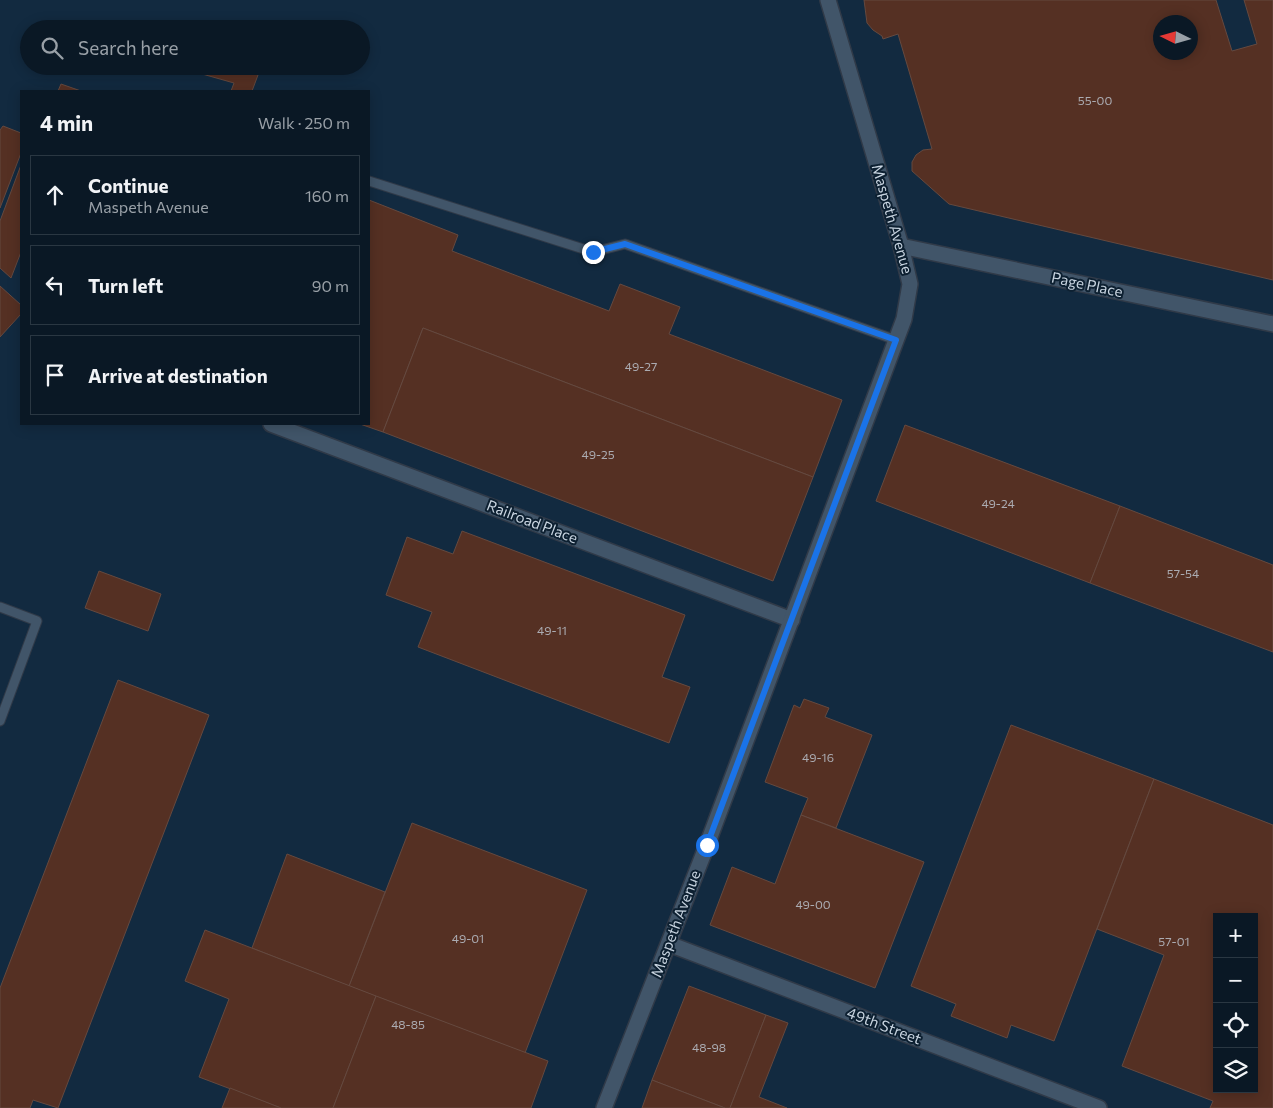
<!DOCTYPE html>
<meta charset="utf-8">
<style>
body{margin:0;font-family:Commissioner,sans-serif;background:#182532;color:#f1f3f6}
.controls{position:absolute;right:15px;bottom:15px;display:grid;overflow:hidden;border-radius:0px;box-shadow:0 2px 12px #0003}
.controls button{width:45px;height:45px;display:grid;place-items:center;padding:0;border:0;border-bottom:1px solid #2a3742;background:#0a1825;color:#f1f3f6;font:25px sans-serif}
.compass{position:absolute;left:1153px;top:15px;width:45px;height:45px;border-radius:50%;background:#0a1825;box-shadow:0 2px 12px #0003;rotate:275deg}
.stop{position:absolute;width:15px;height:15px;margin:-11px;border:4px solid #1a73e8;border-radius:50%;background:#fff}
.stop.end{background:#1a73e8;border-color:#fff;box-shadow:0 1px 5px #0008}
.list{margin:0;padding:0;list-style:none}
h2{display:flex;justify-content:space-between;align-items:center;height:65px;margin:0;padding:0 20px;font-size:21px}
h2 small{font-size:16px;font-weight:400;color:#99a0a7}
.list li{display:grid;grid-template-columns:32px 1fr auto;gap:15px;align-items:center;box-sizing:border-box;height:80px;margin:0 10px 10px;padding:0 10px;border:1px solid #2a3742;border-radius:0px}
.list b{display:block;font-size:19px;white-space:nowrap}
.list p{margin:0;font-size:16px;white-space:nowrap;color:#99a0a7}
.list em{font-size:16px;font-style:normal;color:#99a0a7}
.icon{flex:none;width:28px;height:28px;fill:none;stroke:currentColor;stroke-width:2;stroke-linecap:round;stroke-linejoin:round}
.map{position:relative;flex:none;width:1273px;height:1108px;overflow:hidden}
.search{position:absolute;background:#0a1825;box-shadow:0 2px 12px #0003;left:20px;top:20px;width:350px;height:55px;display:flex;align-items:center;gap:12px;box-sizing:border-box;padding:0 18px;border-radius:28px;color:#99a0a7;font-size:19px}
.panel{position:absolute;background:#0a1825;box-shadow:0 2px 12px #0003;left:20px;top:90px;width:350px;height:335px;border-radius:0px}
.map>svg:first-child{display:block}
.built{fill:#122a40;fill-rule:evenodd}
.building{fill:#553023;stroke:#65493f;fill-rule:evenodd}
.lines{fill:none;stroke-linecap:round;stroke-linejoin:round}
.service-casing{stroke:#303a48;stroke-width:11}
.minor-casing{stroke:#303a48;stroke-width:18}
.tertiary-casing{stroke:#303a48;stroke-width:18}
.service{stroke:#415569;stroke-width:9}
.minor{stroke:#415569;stroke-width:15}
.tertiary{stroke:#415569;stroke-width:15}
.route{stroke:#1a73e8;stroke-width:6}
.labels{text-anchor:middle;stroke-width:4;stroke-linejoin:round;paint-order:stroke}
.number-label{font-size:12px;fill:#ababb1}
.street-label{font-size:15px;fill:#c8d4e0;stroke:#0d2031}
</style>
<div class="map">
<svg width="1273" height="1108" viewBox="0 0 1273 1108">
<rect width="100%" height="100%" fill="#0d2031"/>
<!-- built -->
<path class="built" d="M0 0H1273V1108H0ZM1160 22H1190V52H1160ZM29 29H361V66H29ZM21 91H369V424H21ZM1217 917H1254V1089H1217Z"/>
<!-- building -->
<g class="building">
<path d="M864 0H1216L1232 51 1257 44 1244 0H1273V280L949 204 912 171V162L916 155 923 150 932 149 898 34 883 39 882 36 873 30 867 23ZM1160 22H1190V52H1160Z"/>
<path d="M174 66H235L258 75 252 91H231L234 83Z"/>
<path d="M61 84 81 91H58Z"/>
<path d="M3 126 21 133V153L0 208V130Z"/>
<path d="M21 165V252L11 278 0 268V221Z"/>
<path d="M369 200 458 235 452 251 609 311 620 284 680 307 669 334 842 400 813 477 423 328 383 432 360 424H369Z"/>
<path d="M0 286 21 305V314L0 337Z"/>
<path d="M423 328 813 477 773 581 383 432Z"/>
<path d="M905 425 1120 506 1090 583 876 501Z"/>
<path d="M1120 506 1273 565V652L1090 583Z"/>
<path d="M462 531 685 615 662 677 690 687 669 743 418 647 432 612 386 595 407 537 453 554Z"/>
<path d="M99 571 161 594 148 631 85 608Z"/>
<path d="M118 680 209 715 58 1108 33 1100 30 1108H0V988Z"/>
<path d="M804 699 829 708 825 717 872 735 836 828 801 815 808 798 765 782 794 705 800 708Z"/>
<path d="M1011 725 1154 779 1054 1041 1011 1025 1007 1038 951 1016 956 1004 911 986Z"/>
<path d="M1154 779 1273 825V1108H1210L1213 1101 1122 1066 1164 955 1097 929ZM1217 917H1254V1089H1217Z"/>
<path d="M801 815 924 862 875 988 710 925 732 867 775 884Z"/>
<path d="M412 823 587 890 525 1053 349 986Z"/>
<path d="M287 854 385 892 349 986 252 948Z"/>
<path d="M205 930 376 996 333 1108H281L199 1077 229 999 185 981Z"/>
<path d="M689 986 766 1015 730 1108H725L652 1080Z"/>
<path d="M376 996 548 1061 531 1108H333Z"/>
<path d="M766 1015 788 1023 759 1097 787 1108H730Z"/>
<path d="M652 1080 725 1108H642Z"/>
<path d="M230 1088 281 1108H222Z"/>
</g>
<g class="lines">
<defs>
<g id="service">
<path d="M369 181 593 252 625 244 896 340"/>
<path d="M0 607 37 621 0 721"/>
</g>
<g id="minor">
<path d="M901 246 1273 324"/>
<path d="M271 424 792 620"/>
<path d="M669 944 1099 1108"/>
</g>
<path id="tertiary" d="M604 1108 707 845 904 319 910 284 901 246 828 0"/>
</defs>
<!-- service casing -->
<use href="#service" class="service-casing"/>
<!-- minor casing -->
<use href="#minor" class="minor-casing"/>
<!-- tertiary casing -->
<use href="#tertiary" class="tertiary-casing"/>
<!-- service -->
<use href="#service" class="service"/>
<!-- minor -->
<use href="#minor" class="minor"/>
<!-- tertiary -->
<use href="#tertiary" class="tertiary"/>
</g>
<g class="lines">
<!-- route -->
<path class="route" d="M593 252 625 244 896 340 707 845"/>
</g>
<g class="labels">
<!-- number labels -->
<g class="number-label">
<text x="1095" y="105">55-00</text>
<text x="641" y="371">49-27</text>
<text x="598" y="459">49-25</text>
<text x="998" y="508">49-24</text>
<text x="1183" y="578">57-54</text>
<text x="552" y="635">49-11</text>
<text x="818" y="762">49-16</text>
<text x="813" y="909">49-00</text>
<text x="468" y="943">49-01</text>
<text x="1174" y="946">57-01</text>
<text x="408" y="1029">48-85</text>
<text x="709" y="1052">48-98</text>
</g>
<!-- street labels -->
<g class="street-label">
<text transform="translate(892 219) rotate(74)" y="5">Maspeth Avenue</text>
<text transform="translate(1087 285) rotate(12)" y="5">Page Place</text>
<text transform="translate(532 522) rotate(21)" y="5">Railroad Place</text>
<text transform="translate(676 924) rotate(-69)" y="5">Maspeth Avenue</text>
<text transform="translate(884 1026) rotate(21)" y="5">49th Street</text>
</g>
</g>
</svg>
<div class="controls">
<button>+</button>
<button>−</button>
<button><svg class="icon" aria-label="locate" viewBox="0 0 24 24"><circle cx="12" cy="12" r="6"/><path d="M12 2v4M12 18v4M2 12h4M18 12h4"/></svg></button>
<button><svg class="icon" aria-label="layers" viewBox="0 0 24 24"><path d="M12 4l9 5-9 5-9-5zM3 14l9 5 9-5"/></svg></button>
</div>
<svg class="compass" viewBox="-18 -18 36 36"><path d="M0-13l5 13h-10z" fill="#e53935"/><path d="M0 13l5-13h-10z" fill="#99a0a7"/></svg>
<div class="stop" style="left:707px;top:845px"></div>
<div class="stop end" style="left:593px;top:252px"></div>
<div class="search"><svg class="icon" aria-label="search" viewBox="0 0 24 24"><circle cx="10" cy="10" r="6"/><path d="M15 15l6 6"/></svg>Search here</div>
<section class="panel">
<h2>4 min<small>Walk · 250 m</small></h2>
<ul class="list">
<li><svg class="icon" aria-label="ahead" viewBox="0 0 24 24"><path d="M12 20V5M6 11l6-6 6 6"/></svg><div><b>Continue</b><p>Maspeth Avenue</p></div><em>160 m</em></li>
<li><svg class="icon" aria-label="left" viewBox="0 0 24 24"><path d="M17 20v-9H6M10 6l-5 5 5 5"/></svg><div><b>Turn left</b></div><em>90 m</em></li>
<li><svg class="icon" aria-label="arrive" viewBox="0 0 24 24"><path d="M6 21V4h12l-3 4 3 4H6"/></svg><div><b>Arrive at destination</b></div></li>
</ul>
</section>
</div>
